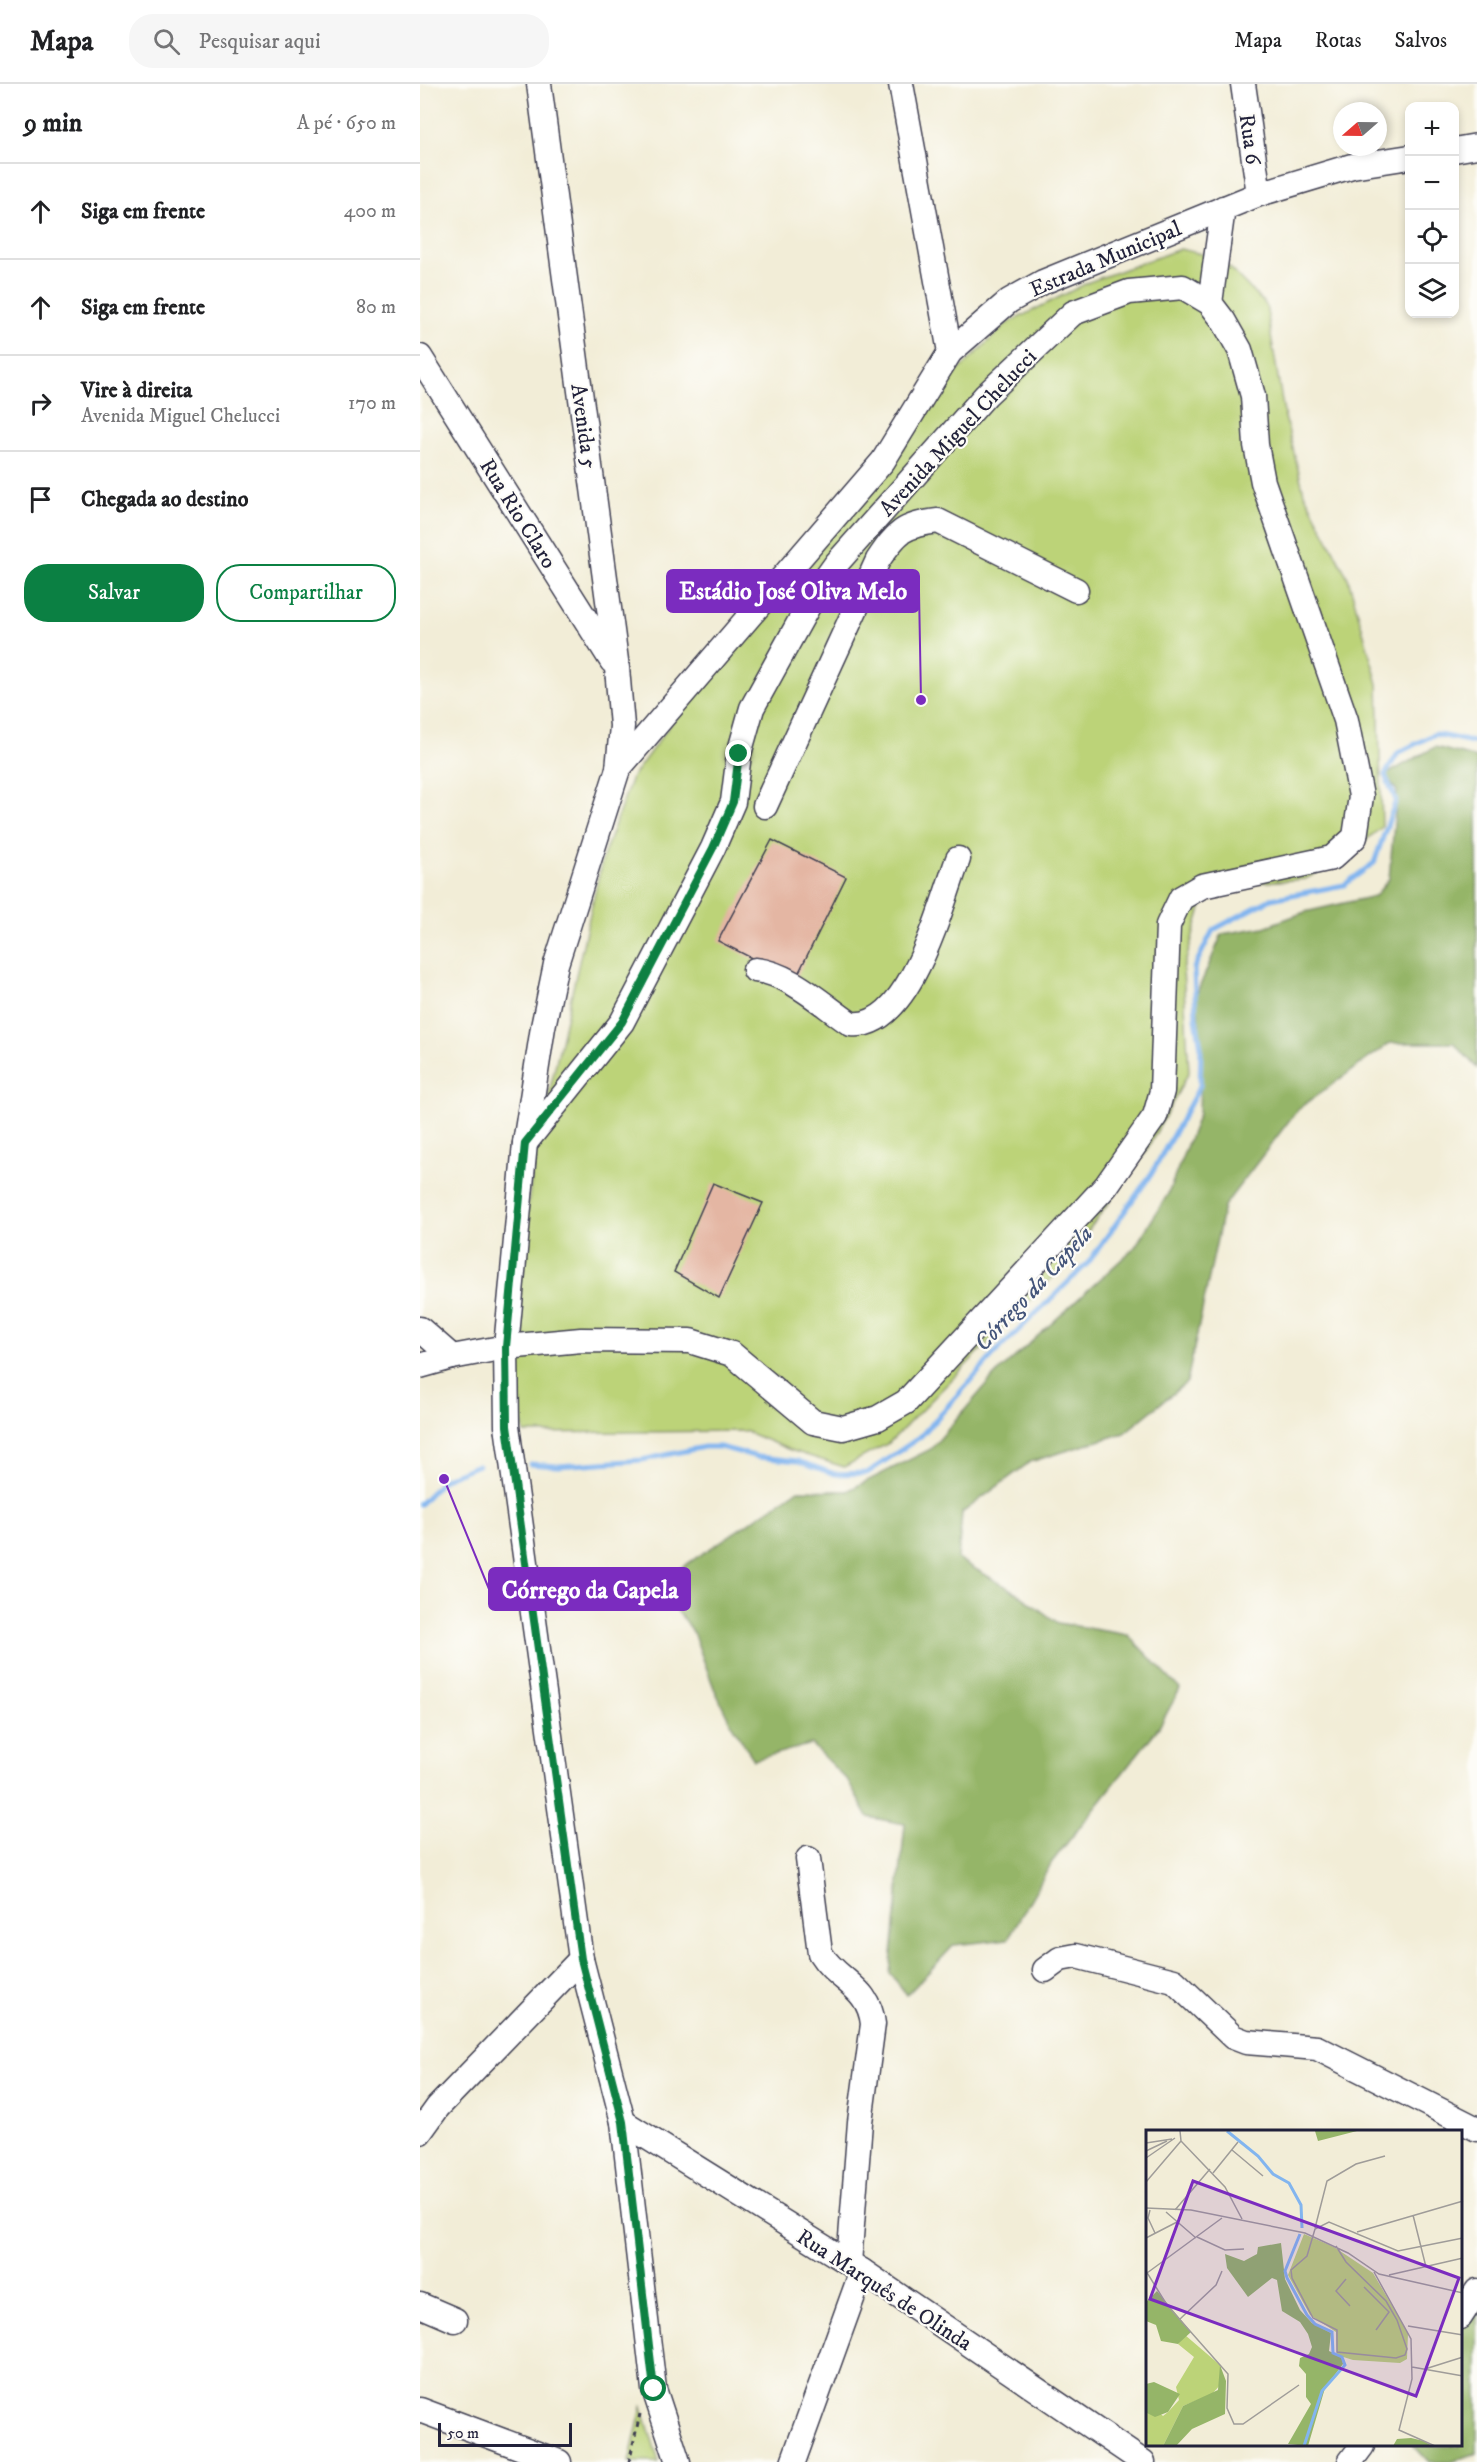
<!DOCTYPE html>
<html lang="pt">
<meta charset="utf-8">
<style>
body{margin:0;font-family:"IM FELL DW Pica",serif;background:#f6f6f6;color:#202124}
.controls{position:absolute;right:18px;top:18px;display:grid;overflow:hidden;border-radius:12px;box-shadow:0 3px 9px #0003}
.controls button{width:54px;height:54px;display:grid;place-items:center;padding:0;border:0;border-bottom:2px solid #e0e0e0;background:#fff;color:#202124;font:30px sans-serif}
.compass{position:absolute;left:913px;top:18px;width:54px;height:54px;border-radius:50%;background:#fff;box-shadow:0 3px 9px #0003;rotate:250deg}
.scale{position:absolute;left:18px;bottom:15px;width:134px;box-sizing:border-box;padding-left:6px;border:3px solid #22223b;border-top:0;font-size:16px;line-height:21px;white-space:nowrap;color:#22223b;-webkit-text-stroke:4px #fdfcf7;paint-order:stroke}
.stop{position:absolute;width:18px;height:18px;margin:-14px;border:4px solid #0b8043;border-radius:50%;background:#fff}
.stop.end{background:#0b8043;border-color:#fff;box-shadow:0 2px 6px #0008}
.list{margin:0;padding:0;list-style:none}
h2{display:flex;justify-content:space-between;align-items:center;height:78px;margin:0;padding:0 24px;font-size:26px}
h2 small{font-size:20px;font-weight:400;color:#757577}
.list li{display:grid;grid-template-columns:39px 1fr auto;gap:18px;align-items:center;box-sizing:border-box;height:96px;padding:0 24px;border-top:2px solid #e0e0e0}
.list b{display:block;font-size:22px;white-space:nowrap}
.list p{margin:0;font-size:20px;white-space:nowrap;color:#757577}
.list em{font-size:20px;font-style:normal;color:#757577}
.actions{display:flex;gap:12px;padding:18px 24px}
.actions a{flex:1;padding:14px 0;border:2px solid #0b8043;border-radius:24px;text-align:center;font-size:21px;color:#0b8043}
.actions .main{background:#0b8043;color:#fff}
.icon{flex:none;width:33px;height:33px;fill:none;stroke:currentColor;stroke-width:2;stroke-linecap:round;stroke-linejoin:round}
.map{position:relative;flex:none;width:1057px;height:2378px;overflow:hidden}
header{display:flex;align-items:center;gap:36px;box-sizing:border-box;height:84px;padding:0 30px;background:#fff;border-bottom:2px solid #e0e0e0}
header strong{font-size:28px}
nav{display:flex;gap:33px;margin-inline-start:auto;font-size:21px}
.search{width:420px;height:54px;background:#f6f6f6;display:flex;align-items:center;gap:15px;box-sizing:border-box;padding:0 21px;border-radius:24px;color:#757577;font-size:22px}
main{display:flex}
aside{flex:1;background:#fff}
.map>svg:first-child{display:block}
.green{fill:#bcd378;stroke:#6f7a5a;stroke-width:1.5}
.forest{fill:#95b568;stroke:#5c6c52;stroke-width:1.5}
.lines{fill:none;stroke-linecap:round;stroke-linejoin:round}
.stream{stroke:#82b5ef;stroke-width:5}
.building{fill:#e4b6a3}
.minor-casing{stroke:#414052;stroke-width:27}
.path{stroke:#414052;stroke-width:3;stroke-dasharray:4.5 4.5;stroke-linecap:butt}
.minor{stroke:#fff;stroke-width:24}
.route{stroke:#0b8043;stroke-width:8}
.labels{text-anchor:middle;stroke-width:4.5;stroke-linejoin:round;paint-order:stroke}
.street-label{font-size:22px;fill:#22223b;stroke:#fdfcf7}
.water-label{font-size:24px;font-style:italic;fill:#44557a;stroke:#fdfcf7}
.inset-river{fill:none;stroke:#82b5ef;stroke-width:3}
.inset-road{fill:none;stroke:#9f9c99;stroke-width:1.5}
.view{fill:#7b2cbf;fill-opacity:0.15;stroke:#7b2cbf;stroke-width:3}
.inset-edge{fill:none;stroke:#22223b;stroke-width:3}
.leader{fill:none;stroke:#7b2cbf;stroke-width:2}
.callout-dot{fill:#7b2cbf;stroke:#fdfcf7;stroke-width:2}
.callout{fill:#7b2cbf;stroke:#7b2cbf;stroke-width:2}
.callout-label{font-size:24px;text-anchor:middle;font-weight:bold;fill:#fff}
</style>
<header>
<strong>Mapa</strong>
<div class="search"><svg class="icon" aria-label="search" viewBox="0 0 24 24"><circle cx="10" cy="10" r="6"/><path d="M15 15l6 6"/></svg>Pesquisar aqui</div>
<nav><a>Mapa</a><a>Rotas</a><a>Salvos</a></nav>
</header>
<main>
<aside>
<h2>9 min<small>A pé · 650 m</small></h2>
<ul class="list">
<li><svg class="icon" aria-label="ahead" viewBox="0 0 24 24"><path d="M12 20V5M6 11l6-6 6 6"/></svg><div><b>Siga em frente</b></div><em>400 m</em></li>
<li><svg class="icon" aria-label="ahead" viewBox="0 0 24 24"><path d="M12 20V5M6 11l6-6 6 6"/></svg><div><b>Siga em frente</b></div><em>80 m</em></li>
<li><svg class="icon" aria-label="right" viewBox="0 0 24 24"><path d="M7 20v-9h11M14 6l5 5-5 5"/></svg><div><b>Vire à direita</b><p>Avenida Miguel Chelucci</p></div><em>170 m</em></li>
<li><svg class="icon" aria-label="arrive" viewBox="0 0 24 24"><path d="M6 21V4h12l-3 4 3 4H6"/></svg><div><b>Chegada ao destino</b></div></li>
</ul>
<div class="actions"><a class="main">Salvar</a><a>Compartilhar</a></div>
</aside>
<div class="map">
<svg width="1057" height="2378" viewBox="0 0 1057 2378">
<rect width="100%" height="100%" fill="#fdfcf7"/>
<filter id="ink" filterUnits="userSpaceOnUse"><feTurbulence type="fractalNoise" baseFrequency=".0167" numOctaves="2"/><feDisplacementMap in="SourceGraphic" scale="12" xChannelSelector="R" yChannelSelector="G"/><feConvolveMatrix kernelMatrix="1 2 1 2 8 2 1 2 1" color-interpolation-filters="sRGB"/></filter>
<filter id="wash" filterUnits="userSpaceOnUse"><feTurbulence type="fractalNoise" baseFrequency=".008" numOctaves="4" result="noise"/><feDisplacementMap in="SourceGraphic" scale="24" xChannelSelector="R" yChannelSelector="G"/><feGaussianBlur stdDeviation="1.35" result="paint"/><feColorMatrix in="noise" values="0 0 0 0 0 0 0 0 0 0 0 0 0 0 0 0 0 1.4 0 .05"/><feComposite in="paint" operator="in"/></filter>
<g filter="url(#wash)">
<rect width="100%" height="100%" fill="#f2edd7"/>
<!-- green -->
<g class="green">
<path d="M760 165 790 172 810 184 846 221 864 329 884 409 928 494 958 600 962 743 924 774 885 795 831 799 784 814 763 886 769 988 725 1069 638 1188 469 1359 424 1383 370 1366 325 1347 104 1349 89 1268 114 1075 183 773 212 693 255 634 491 354 527 298 586 240 669 198Z"/>
<path d="M222 2323 239 2378H209Z"/>
</g>
<!-- forest -->
<g class="forest">
<path d="M1015 663 1057 674V984L1034 959H970L878 1025 804 1122 767 1298 704 1349 610 1378 542 1429 538 1475 597 1509 638 1539 708 1551 760 1605 739 1643 632 1778 588 1855 534 1861 487 1911 470 1889 485 1740 448 1733 427 1696 391 1660 334 1676 311 1640 294 1604 273 1548 237 1500 378 1406 427 1407 511 1365 574 1292 715 1163 748 1110 779 1030 781 963 776 911 802 850 844 843 885 828 955 812 969 795 977 707 965 691Z"/>
<path d="M1057 2205V2369L1031 2378H1009L994 2362H1040L1041 2234Z"/>
</g>
<g class="lines">
<!-- stream -->
<g class="stream">
<path d="M110 1380 138 1382 222 1376 284 1363H300L338 1373 378 1377 415 1390 447 1389 500 1353 579 1265 668 1179 732 1089 780 1002 781 963 776 934 774 884 793 846 851 815 924 801 954 779 976 716 965 691 978 669 1015 650 1057 659"/>
<path d="M0 1420 24 1395 58 1381"/>
</g>
</g>
<g id="blocks">
<!-- building -->
<g class="building">
<path d="M352 756 426 793 375 896 298 857Z"/>
<path d="M293 1099 343 1119 299 1214 254 1188Z"/>
</g>
</g>
</g>
<g filter="url(#ink)">
<use href="#blocks" fill-opacity="0" stroke="#414052" stroke-width="1.5"/>
<g class="lines">
<defs>
<g id="minor">
<path d="M119 0 197 584 202 642 198 685 136 880 123 943 105 1059 86 1263 87 1342 161 1875 203 2038 234 2305 258 2378"/>
<path d="M481 0 530 268"/>
<path d="M823 0 839 110"/>
<path d="M1034 66 1057 62"/>
<path d="M790 219 803 124"/>
<path d="M0 273 192 577"/>
<path d="M198 685 463 377 530 268 589 217 623 198 839 110 932 82 990 73"/>
<path d="M345 722 458 476C477 448 483 441 518 437L656 506"/>
<path d="M335 886C370 889 404 922 431 940 490 947 522 818 538 775"/>
<path d="M0 1245 32 1273 86 1263 161 1256 270 1257 312 1270 393 1338 423 1344 458 1334 486 1318 686 1102 735 1032 742 1007 748 841 761 814 782 802 912 774 935 753 941 712 926 636 843 398 836 361 833 312 820 266 803 236 790 219 763 203 709 208 653 229 566 311 416 480 396 508 332 624 319 670 313 718 293 764 202 938 105 1059"/>
<path d="M0 1282 32 1273"/>
<path d="M388 1775 400 1869C418 1898 449 1902 453 1940L440 2038 429 2179"/>
<path d="M625 1886 640 1875 656 1872 754 1897 813 1953 826 1958 897 1964 1057 2045"/>
<path d="M203 2038 442 2187 723 2378"/>
<path d="M0 2048 18 2023 161 1875"/>
<path d="M0 2221 35 2236"/>
<path d="M1040 2233 1057 2207"/>
<path d="M0 2326 139 2378"/>
<path d="M373 2378 442 2187"/>
<path d="M930 2378 942 2362"/>
</g>
</defs>
<!-- minor casing -->
<use href="#minor" class="minor-casing"/>
<!-- path -->
<path class="path" d="M209 2378 220 2330"/>
<!-- minor -->
<use href="#minor" class="minor"/>
</g>
</g>
<g class="lines" filter="url(#ink)">
<!-- route -->
<path class="route" d="M234 2305 203 2038 161 1875 87 1342 86 1263 105 1059 202 938 293 764 313 718 319 670"/>
</g>
<g class="labels">
<!-- street labels -->
<g class="street-label">
<text transform="translate(831 55) rotate(82)" y="8">Rua 6</text>
<text transform="translate(685 174) rotate(-23)" y="8">Estrada Municipal</text>
<text transform="translate(165 342) rotate(82)" y="8">Avenida 5</text>
<text transform="translate(537 348) rotate(-47)" y="8">Avenida Miguel Chelucci</text>
<text transform="translate(99 429) rotate(58)" y="8">Rua Rio Claro</text>
<text transform="translate(465 2205) rotate(33)" y="8">Rua Marquês de Olinda</text>
</g>
<!-- water labels -->
<g class="water-label">
<text transform="translate(613 1204) rotate(-47)" y="8">Córrego da Capela</text>
</g>
</g>
<!-- overview -->
<g transform="translate(726 2046)">
<rect width="316" height="316" fill="#f2edd7"/>
<path d="M158 104 188 117 227 143 262 203 261 229 254 233 207 230 191 225 190 202 164 185 142 145ZM39 205 74 235 75 254 66 264 37 276 17 316H0V271L17 286 22 282 33 270 30 257 48 227 32 214Z" fill="#bcd378"/>
<path d="M169 1H211L172 11ZM135 113 139 149 154 180 166 193 185 203 183 221 196 227 197 234 179 258 162 316 142 314 165 274 160 267V244L153 236 154 228 163 224 166 217 162 204 154 192 136 181 131 150 126 148 102 167 81 138 79 124 98 131 111 124 112 117ZM11 161 45 202 32 214 15 211 10 195 0 191V172ZM74 235 80 251 79 284 46 299 30 316H17L37 276 72 260ZM8 252 34 264 22 282 9 287 1 283 0 271V254ZM265 308 278 311 286 316H247L251 309Z" fill="#95b568"/>
<path class="inset-river" d="M81 1 112 26 127 44 143 53 155 75 156 98M154 104 139 141 141 148 161 185 169 194 186 202 187 223 196 227 199 235 176 261 158 316"/>
<path class="inset-road" d="M35 11 79 57 96 89M0 13 26 9M86 20 117 46M0 21 21 11M0 28 29 8M67 43 92 12M0 52 35 11 34 1M0 78 45 80 159 103 202 123 233 144 317 163M4 80 2 88 9 103M29 80 64 39M20 82 50 108M267 85 280 137M169 98 181 51 210 34 239 26M211 102 317 71M51 107 79 120 98 119M0 108 31 92M190 116 200 132 240 171 251 190 261 219 259 225 250 228 191 222V200L167 188 146 148 145 140 161 126 169 99 183 92 252 121 317 108M0 141 21 175 82 244 81 278 88 294H97L153 255M228 142 265 209 266 249 253 300 289 316M1 143 76 88M243 145 317 128M200 149 190 161 204 176M218 157 243 182 230 200M34 189 70 155 76 141M262 196 317 205M266 237 317 246M279 239 317 227"/>
<path class="view" d="M47 51 313 148 270 266 4 169Z"/>
<rect width="316" height="316" class="inset-edge"/>
</g>
<!-- callouts -->
<path class="leader" d="M501 616L499 507M24 1395L69 1505"/>
<g class="callout-dot">
<circle cx="501" cy="616" r="6"/>
<circle cx="24" cy="1395" r="6"/>
</g>
<g class="callout">
<rect x="247" y="486" width="252" height="42" rx="6"/>
<rect x="69" y="1484" width="201" height="42" rx="6"/>
</g>
<g class="callout-label">
<text x="373" y="515">Estádio José Oliva Melo</text>
<text x="170" y="1514">Córrego da Capela</text>
</g>
</svg>
<div class="controls">
<button>+</button>
<button>−</button>
<button><svg class="icon" aria-label="locate" viewBox="0 0 24 24"><circle cx="12" cy="12" r="6"/><path d="M12 2v4M12 18v4M2 12h4M18 12h4"/></svg></button>
<button><svg class="icon" aria-label="layers" viewBox="0 0 24 24"><path d="M12 4l9 5-9 5-9-5zM3 14l9 5 9-5"/></svg></button>
</div>
<svg class="compass" viewBox="-18 -18 36 36"><path d="M0-13l5 13h-10z" fill="#e53935"/><path d="M0 13l5-13h-10z" fill="#757577"/></svg>
<div class="scale">50 m</div>
<div class="stop" style="left:234px;top:2305px"></div>
<div class="stop end" style="left:319px;top:670px"></div>
</div>
</main>
